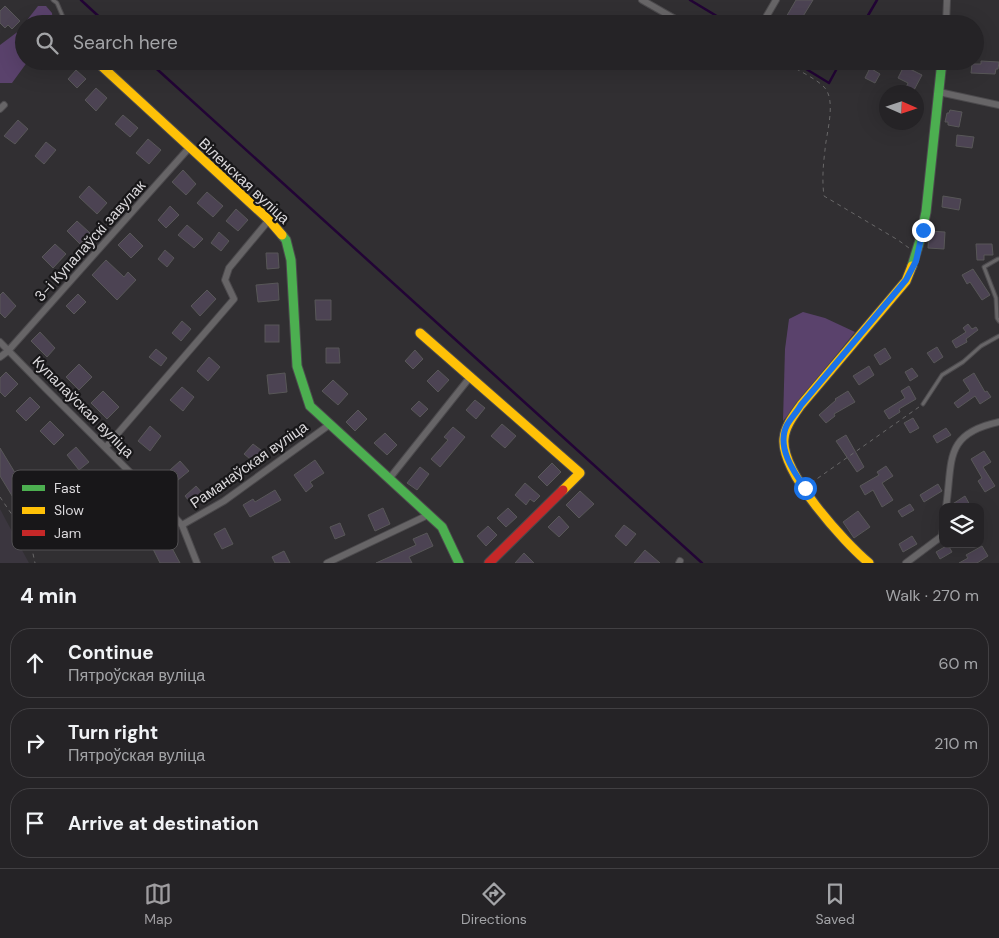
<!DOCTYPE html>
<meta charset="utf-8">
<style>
body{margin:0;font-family:"DM Sans",sans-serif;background:#312f32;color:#f1f3f6}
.controls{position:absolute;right:15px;bottom:15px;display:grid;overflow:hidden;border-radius:10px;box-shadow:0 5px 20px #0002}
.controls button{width:45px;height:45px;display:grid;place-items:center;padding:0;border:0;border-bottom:1px solid #424043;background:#252326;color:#f1f3f6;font:25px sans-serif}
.compass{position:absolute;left:879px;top:85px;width:45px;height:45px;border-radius:50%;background:#252326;box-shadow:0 5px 20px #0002;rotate:93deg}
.stop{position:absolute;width:15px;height:15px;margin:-11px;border:4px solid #1a73e8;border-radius:50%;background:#fff}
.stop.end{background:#1a73e8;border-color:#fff;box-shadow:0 1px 5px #0008}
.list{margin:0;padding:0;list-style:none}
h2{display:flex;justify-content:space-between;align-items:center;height:65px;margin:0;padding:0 20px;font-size:21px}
h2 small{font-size:16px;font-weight:400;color:#a3a4a7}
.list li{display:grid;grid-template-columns:32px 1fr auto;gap:15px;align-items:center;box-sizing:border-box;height:70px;margin:0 10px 10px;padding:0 10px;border:1px solid #424043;border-radius:20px}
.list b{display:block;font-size:19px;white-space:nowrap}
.list p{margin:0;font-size:16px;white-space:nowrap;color:#a3a4a7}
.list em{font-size:16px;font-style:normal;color:#a3a4a7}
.icon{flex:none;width:28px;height:28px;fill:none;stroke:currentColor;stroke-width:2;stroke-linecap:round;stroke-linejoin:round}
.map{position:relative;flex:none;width:999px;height:563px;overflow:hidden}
.search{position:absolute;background:#252326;box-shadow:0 5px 20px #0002;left:15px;right:15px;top:15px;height:55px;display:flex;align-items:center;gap:12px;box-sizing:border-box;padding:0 18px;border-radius:28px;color:#a3a4a7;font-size:19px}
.sheet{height:305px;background:#252326}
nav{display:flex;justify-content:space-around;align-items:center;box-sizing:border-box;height:70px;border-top:1px solid #424043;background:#252326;font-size:14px;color:#a3a4a7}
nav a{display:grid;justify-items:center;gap:2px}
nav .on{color:#9f9da0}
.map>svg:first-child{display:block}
.built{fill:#3b363f}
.green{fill:#5a426c}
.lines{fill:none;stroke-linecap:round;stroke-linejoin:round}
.stream{stroke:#220435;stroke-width:2.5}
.building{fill:#4c4353;stroke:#585758}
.lane-casing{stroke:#4c4a4d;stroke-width:5}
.street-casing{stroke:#4c4a4d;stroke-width:8}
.fast-casing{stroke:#4c4a4d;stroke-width:11}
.slow-casing{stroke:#4c4a4d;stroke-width:11}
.jam-casing{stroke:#4c4a4d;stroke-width:11}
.path{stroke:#686768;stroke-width:1;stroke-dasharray:4 4;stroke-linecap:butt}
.lane{stroke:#676567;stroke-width:3}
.street{stroke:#676567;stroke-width:6}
.fast{stroke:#4caf50;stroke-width:9}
.slow{stroke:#ffc107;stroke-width:9}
.jam{stroke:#c62828;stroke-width:9}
.route{stroke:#1a73e8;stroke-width:6}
.labels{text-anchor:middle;stroke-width:4.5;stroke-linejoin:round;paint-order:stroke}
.street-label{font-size:15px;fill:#dad8db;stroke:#181719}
.key{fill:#181719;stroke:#525153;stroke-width:1}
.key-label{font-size:14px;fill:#dad8db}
</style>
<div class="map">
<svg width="999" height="563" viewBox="0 0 999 563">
<rect width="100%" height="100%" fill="#312f32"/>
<!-- built -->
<path class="built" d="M0 509 23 552 29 563H0Z"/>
<!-- green -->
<g class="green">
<path d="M38 6H46L52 13 53 24H24Z"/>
<path d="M24 24V61H28L12 83H0V45L20 30Z"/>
<path d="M803 312 825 318 855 332 783 421 785 349 789 319Z"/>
</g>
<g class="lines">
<!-- stream -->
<g class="stream">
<path d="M81 0 107 24"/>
<path d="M690 0 730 24"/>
<path d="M863 24 877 0"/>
<path d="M148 61 702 563"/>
<path d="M793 61 829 83 841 61"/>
</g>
</g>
<!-- building -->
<g class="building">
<path d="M796 0H813L802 18 804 19 801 24H782Z"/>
<path d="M5 6 20 21 12 29 8 25 5 28 0 23V11Z"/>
<path d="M981 61 999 62 998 69H996L995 74 971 73 972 64H981Z"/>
<path d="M904 66 922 75 913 92H904L908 83 898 78Z"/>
<path d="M870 68 880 74 875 83 865 78Z"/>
<path d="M76 70 86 79 77 88 68 79Z"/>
<path d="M96 88 107 98 96 111 85 100Z"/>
<path d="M950 110 962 112 959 127 948 125V122H945L947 113H949Z"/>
<path d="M123 115 138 128 130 137 115 124Z"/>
<path d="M18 120 28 129 15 144 4 136Z"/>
<path d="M957 135 974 137 972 148 956 146Z"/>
<path d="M148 139 161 150 149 164 136 153Z"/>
<path d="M46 142 56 150 44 164 35 156Z"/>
<path d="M183 170 196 184 186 195 172 182Z"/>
<path d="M89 186 107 203 97 214 79 197Z"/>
<path d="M207 192 223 206 213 217 197 203Z"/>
<path d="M943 196 961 199 959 210 942 207Z"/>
<path d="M170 206 179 215 166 228 158 220Z"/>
<path d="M236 209 248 220 238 231 226 221Z"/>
<path d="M77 221 90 233 80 244 67 231Z"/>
<path d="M187 225 203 239 194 248 178 235Z"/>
<path d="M929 231 945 232 944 249 928 248Z"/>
<path d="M219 232 229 241 221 251 211 243Z"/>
<path d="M130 233 143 246 131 258 118 245Z"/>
<path d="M55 244 66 254 53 268 42 257Z"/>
<path d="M976 244H992L993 255H984V260H977Z"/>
<path d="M165 250 174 258 167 267 158 259Z"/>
<path d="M266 253H278L279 268 267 269Z"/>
<path d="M106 260 124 277 128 272 136 280 117 300 92 275Z"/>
<path d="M973 269 990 295 982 300 970 282 967 284 962 275Z"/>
<path d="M278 283 279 300 258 302 256 285Z"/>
<path d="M207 290 216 299 200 316 191 306Z"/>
<path d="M3 292 16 306 5 318 0 313V295Z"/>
<path d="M78 294 86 302 74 314 66 306Z"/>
<path d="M315 300H331V320H316Z"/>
<path d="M182 321 191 329 181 341 172 333Z"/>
<path d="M968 324 972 329 976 327 978 330 966 339 967 342 956 348 952 341 966 332 963 328Z"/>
<rect x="265" y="325" width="14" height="17"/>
<path d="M40 332 55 348 47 357 31 341Z"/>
<path d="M937 347 943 357 934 363 927 353Z"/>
<path d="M326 348H339L340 363H326Z"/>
<path d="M885 348 891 358 880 365 874 355Z"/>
<path d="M156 349 167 358 161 366 149 357Z"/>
<path d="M415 350 423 359 413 369 405 361Z"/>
<path d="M209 357 220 367 208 381 197 371Z"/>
<path d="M79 364 92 377 79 390 66 377Z"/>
<path d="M869 366 874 375 859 385 853 376Z"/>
<path d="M912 368 918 376 910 381 905 372Z"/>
<path d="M438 370 449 380 438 392 427 381Z"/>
<path d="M6 372 18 384 5 397 0 392V378Z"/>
<path d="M285 373 287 392 269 394 267 375Z"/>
<path d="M974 373 985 392 987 391 991 397 980 404 975 396 958 408 954 403 970 391 963 380Z"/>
<path d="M333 380 348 394 338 405 322 391Z"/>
<path d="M909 386 916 399 899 409 900 412 889 419 884 411 905 398 901 391Z"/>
<path d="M182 387 194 397 183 411 170 400Z"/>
<path d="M103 391 119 407 107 419 91 403Z"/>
<path d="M848 391 855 402 834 414 835 416 826 423 819 415 836 400 835 399Z"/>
<path d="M30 397 40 407 26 421 16 411Z"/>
<path d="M475 400 485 408 476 419 466 410Z"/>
<path d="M419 401 428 409 420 417 411 409Z"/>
<path d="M358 410 367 419 355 431 346 422Z"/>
<path d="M913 418 919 428 910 433 904 423Z"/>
<path d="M50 421 64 435 54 445 40 431Z"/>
<path d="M502 424 516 436 505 448 491 436Z"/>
<path d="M150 426 161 436 150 451 138 441Z"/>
<path d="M453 427 465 437 440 467 431 459 448 440 444 437Z"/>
<path d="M946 428 951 435 937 443 933 436Z"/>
<path d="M385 433 397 445 387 455 374 443Z"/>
<path d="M846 435 864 467 857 472 836 441Z"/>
<path d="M253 444 265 453 256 464 244 454Z"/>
<path d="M76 447 89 462 79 470 67 455Z"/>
<path d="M0 448 37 509 25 517 0 476Z"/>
<path d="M984 451 991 462 983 467 995 486 985 492 978 481 982 478 971 459Z"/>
<path d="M315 460 324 473 310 482 313 486 306 492 294 475Z"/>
<path d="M180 461 189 471 178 480 170 470Z"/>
<path d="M552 463 561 472 547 486 538 477Z"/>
<path d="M886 466 893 476 882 483 893 500 882 507 873 490 865 495 860 486 879 475 877 472Z"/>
<path d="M420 467 429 474 417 490 407 483Z"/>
<path d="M525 483 540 496 534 502 530 499 526 505 515 495Z"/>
<path d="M938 484 942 491 924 502 920 495Z"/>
<path d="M196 486 204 495 193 506 185 496Z"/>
<path d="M275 490 281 500 250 517 243 505 253 499 255 502Z"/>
<path d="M580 491 594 504 579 518 566 505Z"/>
<path d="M965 496 971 507H951V505Z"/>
<path d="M910 504 914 510 902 517 898 511Z"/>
<path d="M383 508 390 524 375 531 368 515Z"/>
<path d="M508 508 517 517 506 527 497 518Z"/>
<path d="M858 511 870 527 854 538 843 522Z"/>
<path d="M559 516 569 527 559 537 548 527Z"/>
<path d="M340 523 345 535 335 539 330 527Z"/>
<path d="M624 525 636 534 626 546 615 536Z"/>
<path d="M488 526 497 535 486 546 477 536Z"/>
<path d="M225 528 233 544 222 549 214 534Z"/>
<path d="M427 533 433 546 409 557 412 563H376L416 545 413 539Z"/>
<path d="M165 535 180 563H160L151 545 158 542 157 539Z"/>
<path d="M912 536 917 544 903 552 899 544Z"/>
<path d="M948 545 952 552 940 559 936 552Z"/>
<path d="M982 546 988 556 977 563H959L968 558 966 555Z"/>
<path d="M645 550 660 563H634Z"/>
<path d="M284 551 290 563H275L272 557Z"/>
<path d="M524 553 534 563H515Z"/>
</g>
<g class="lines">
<defs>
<g id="lane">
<path d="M53 0 57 3 66 24"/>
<path d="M998 259 984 267 996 298 997 318 999 321"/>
<path d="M923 404 942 375 963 362 981 346 999 336"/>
</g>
<g id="street">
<path d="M642 0 684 24"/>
<path d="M762 24 776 0"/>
<path d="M946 24 947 0"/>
<path d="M939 92 999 105"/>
<path d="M0 109 4 105"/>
<path d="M0 342 46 389 163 505 182 525 197 563"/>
<path d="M0 357 8 351 189 148"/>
<path d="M106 447 234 299 225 280 229 268 269 220"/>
<path d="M389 479 471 376"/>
<path d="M946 507C953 461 943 434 999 422"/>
<path d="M182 525 224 501 329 425"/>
<path d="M327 563 428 515"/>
<path d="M679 563 680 561"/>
<path d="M906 563 942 536 943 529"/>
</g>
<g id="fast">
<path d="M282 235 286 240 291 260 297 366 310 406 442 527 459 563"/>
<path d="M912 266 920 240 926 212 942 61"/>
</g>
<g id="slow">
<path d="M96 61 269 220 282 235"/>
<path d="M420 333 580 473 563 490"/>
<path d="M869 563C844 542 781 473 784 439 785 426 794 415 801 405L906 281 912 266"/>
</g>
<path id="jam" d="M489 563 563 490"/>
</defs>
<!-- lane casing -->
<use href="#lane" class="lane-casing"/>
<!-- street casing -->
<use href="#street" class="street-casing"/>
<!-- fast casing -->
<use href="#fast" class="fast-casing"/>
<!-- slow casing -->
<use href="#slow" class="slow-casing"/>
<!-- jam casing -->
<use href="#jam" class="jam-casing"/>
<!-- path -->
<g class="path">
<path d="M782 61C792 67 817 79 824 87 837 100 826 134 825 150 823 166 822 181 824 196L898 240 909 248"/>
<path d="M811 483 919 407"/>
<path d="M0 497 23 531 50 543 116 514 145 497"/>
<path d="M23 532 32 549 35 563"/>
</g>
<!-- lane -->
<use href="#lane" class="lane"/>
<!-- street -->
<use href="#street" class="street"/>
<!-- fast -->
<use href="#fast" class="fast"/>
<!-- slow -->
<use href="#slow" class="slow"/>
<!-- jam -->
<use href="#jam" class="jam"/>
</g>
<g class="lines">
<!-- route -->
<path class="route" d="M805 488C793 471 776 446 787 425 791 418 797 412 801 405L906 280 916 261 923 230"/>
</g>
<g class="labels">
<!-- street labels -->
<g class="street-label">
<text transform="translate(244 181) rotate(43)" y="5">Віленская вуліца</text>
<text transform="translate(90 241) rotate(-48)" y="5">3-і Купалаўскі завулак</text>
<text transform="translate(83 407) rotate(45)" y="5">Купалаўская вуліца</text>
<text transform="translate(249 465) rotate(-35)" y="5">Раманаўская вуліца</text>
</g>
</g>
<!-- legend -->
<rect x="12" y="470" width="166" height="80" rx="8" class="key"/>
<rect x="22" y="485" width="23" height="6" fill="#4caf50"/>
<rect x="22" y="507" width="23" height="7" fill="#ffc107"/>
<rect x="22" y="530" width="23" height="6" fill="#c62828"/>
<g class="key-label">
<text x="54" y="493">Fast</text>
<text x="54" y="515">Slow</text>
<text x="54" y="538">Jam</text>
</g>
</svg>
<div class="controls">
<button><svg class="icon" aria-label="layers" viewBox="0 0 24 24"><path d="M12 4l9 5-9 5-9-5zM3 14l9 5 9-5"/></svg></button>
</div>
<svg class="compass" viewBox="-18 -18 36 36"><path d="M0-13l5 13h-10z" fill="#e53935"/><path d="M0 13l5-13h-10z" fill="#a3a4a7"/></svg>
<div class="stop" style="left:805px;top:488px"></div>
<div class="stop end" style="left:923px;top:230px"></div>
<div class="search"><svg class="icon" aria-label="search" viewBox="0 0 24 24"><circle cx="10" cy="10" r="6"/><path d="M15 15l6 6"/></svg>Search here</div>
</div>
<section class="sheet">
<h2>4 min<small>Walk · 270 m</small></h2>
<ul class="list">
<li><svg class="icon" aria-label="ahead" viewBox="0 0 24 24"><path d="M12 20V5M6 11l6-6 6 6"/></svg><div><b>Continue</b><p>Пятроўская вуліца</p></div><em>60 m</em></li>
<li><svg class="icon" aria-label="right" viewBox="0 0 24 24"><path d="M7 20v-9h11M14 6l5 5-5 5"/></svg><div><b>Turn right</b><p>Пятроўская вуліца</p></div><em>210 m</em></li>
<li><svg class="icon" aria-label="arrive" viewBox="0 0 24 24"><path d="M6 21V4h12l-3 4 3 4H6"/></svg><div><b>Arrive at destination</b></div></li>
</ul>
</section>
<nav>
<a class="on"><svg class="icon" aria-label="map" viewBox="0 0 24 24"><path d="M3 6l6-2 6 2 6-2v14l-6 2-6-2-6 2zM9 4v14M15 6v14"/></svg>Map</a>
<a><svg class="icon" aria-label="directions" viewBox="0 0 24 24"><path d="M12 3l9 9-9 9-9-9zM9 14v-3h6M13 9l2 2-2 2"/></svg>Directions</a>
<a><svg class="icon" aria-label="saved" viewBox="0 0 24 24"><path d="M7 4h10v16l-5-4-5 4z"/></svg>Saved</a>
</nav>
